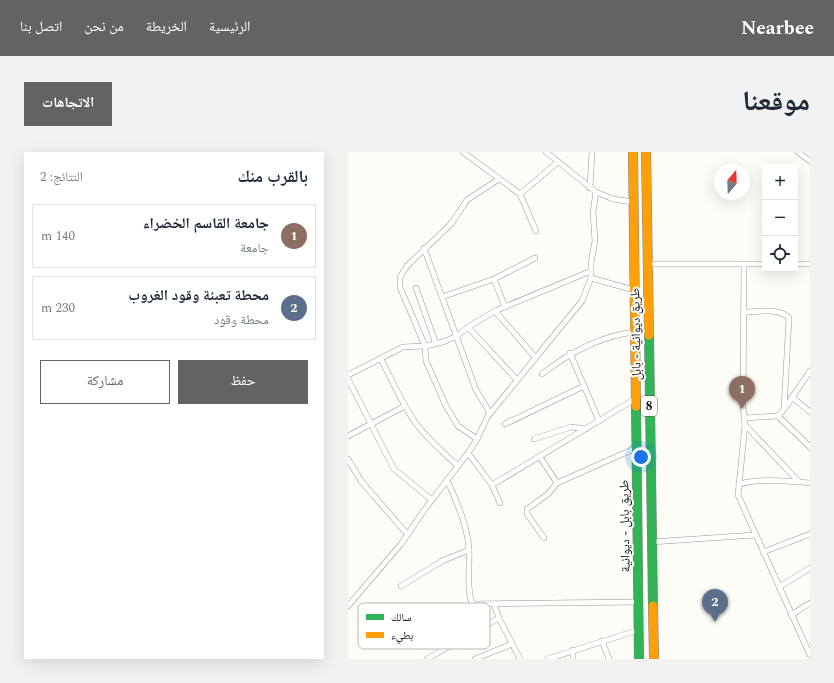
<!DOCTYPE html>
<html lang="ar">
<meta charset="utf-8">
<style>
body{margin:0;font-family:Spectral,"Noto Naskh Arabic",serif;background:#f2f2f3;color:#1f2937;direction:rtl}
.controls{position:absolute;right:12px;top:12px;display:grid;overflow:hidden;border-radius:0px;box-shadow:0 4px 16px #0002}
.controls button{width:36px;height:36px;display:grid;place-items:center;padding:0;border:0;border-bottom:1px solid #e0e1e3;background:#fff;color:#1f2937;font:20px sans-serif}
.compass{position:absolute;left:366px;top:12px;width:36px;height:36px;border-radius:50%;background:#fff;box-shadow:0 4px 16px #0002;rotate:19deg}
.you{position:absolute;left:293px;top:305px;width:14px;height:14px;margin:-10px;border:3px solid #fff;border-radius:50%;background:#1a73e8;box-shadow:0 0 0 6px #1a73e833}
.badge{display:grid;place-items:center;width:26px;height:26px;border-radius:50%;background:#646362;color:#fff;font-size:13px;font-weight:700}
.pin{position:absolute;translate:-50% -33px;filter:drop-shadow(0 1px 2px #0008)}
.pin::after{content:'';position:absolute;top:21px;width:14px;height:12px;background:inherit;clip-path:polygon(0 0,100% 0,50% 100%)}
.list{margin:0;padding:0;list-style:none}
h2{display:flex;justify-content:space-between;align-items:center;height:52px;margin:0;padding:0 16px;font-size:17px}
h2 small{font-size:13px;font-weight:400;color:#747a83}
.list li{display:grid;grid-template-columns:26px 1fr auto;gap:12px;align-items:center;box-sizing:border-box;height:64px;margin:0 8px 8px;padding:0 8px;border:1px solid #e0e1e3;border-radius:0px}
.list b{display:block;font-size:15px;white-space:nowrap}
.list p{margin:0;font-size:13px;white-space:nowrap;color:#747a83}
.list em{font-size:13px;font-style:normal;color:#747a83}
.actions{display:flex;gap:8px;padding:12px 16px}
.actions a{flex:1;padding:9px 0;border:1px solid #646362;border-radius:0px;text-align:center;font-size:14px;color:#646362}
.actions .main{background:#646362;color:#fff}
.icon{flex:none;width:22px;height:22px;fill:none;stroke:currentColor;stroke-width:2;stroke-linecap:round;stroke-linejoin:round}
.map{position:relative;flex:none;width:462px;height:507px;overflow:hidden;direction:ltr;border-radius:0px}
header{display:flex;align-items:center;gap:24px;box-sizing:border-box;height:56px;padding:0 20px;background:#646362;color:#fff}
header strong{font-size:19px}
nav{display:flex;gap:22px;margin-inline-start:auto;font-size:14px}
.intro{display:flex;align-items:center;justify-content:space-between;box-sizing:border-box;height:96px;padding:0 24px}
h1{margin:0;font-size:28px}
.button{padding:10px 18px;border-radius:0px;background:#646362;color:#fff;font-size:14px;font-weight:700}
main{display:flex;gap:24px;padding:0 24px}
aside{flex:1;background:#fff;border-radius:0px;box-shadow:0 4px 16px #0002}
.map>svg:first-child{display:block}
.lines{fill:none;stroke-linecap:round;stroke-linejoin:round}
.street-casing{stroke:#979795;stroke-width:6}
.fast-casing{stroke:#858482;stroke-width:10}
.slow-casing{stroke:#858482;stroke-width:10}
.street{stroke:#fffffe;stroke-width:5}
.fast{stroke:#30b455;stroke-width:9}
.slow{stroke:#ff9f0a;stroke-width:9}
.labels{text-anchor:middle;stroke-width:4;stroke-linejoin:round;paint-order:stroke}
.shield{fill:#fff;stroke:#585858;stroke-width:1}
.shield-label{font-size:12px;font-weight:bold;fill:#111}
.street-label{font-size:13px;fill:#111;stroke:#fff}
.key{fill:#fff;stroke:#b8b8b8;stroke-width:1}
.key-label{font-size:11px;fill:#111}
</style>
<header>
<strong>Nearbee</strong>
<nav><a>الرئيسية</a><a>الخريطة</a><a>من نحن</a><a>اتصل بنا</a></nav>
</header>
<div class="intro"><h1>موقعنا</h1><a class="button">الاتجاهات</a></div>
<main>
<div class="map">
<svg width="462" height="507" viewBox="0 0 462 507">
<rect width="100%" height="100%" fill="#fdfcf7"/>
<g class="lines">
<defs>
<g id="street">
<path d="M115 0 172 42"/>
<path d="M198 0 248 40 265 47 285 50"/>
<path d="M450 0 462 9"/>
<path d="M242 36 244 0"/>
<path d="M188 79 172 42 210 10"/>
<path d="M76 96 128 238 142 261"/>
<path d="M299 112H417"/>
<path d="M396 112 395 255 397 273 390 343 462 503"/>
<path d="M447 112H462"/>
<path d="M243 126 286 138"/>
<path d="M146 127 157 155"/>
<path d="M68 136 88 192"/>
<path d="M94 145 146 127 187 106"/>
<path d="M147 159 187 205"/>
<path d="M396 160C410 160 431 155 441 166L436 257 430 264 397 266"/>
<path d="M120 175 169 228"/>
<path d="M222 201 251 269"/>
<path d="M33 207C44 228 53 250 67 270 79 287 95 300 110 314"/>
<path d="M194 222C221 201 251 184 287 180"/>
<path d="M0 223 55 195 77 194 95 190 109 184 120 175 147 159 243 119"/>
<path d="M0 227 46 317 84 348"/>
<path d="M444 245 462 260"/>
<path d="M437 256 462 219"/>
<path d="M430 264 462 295"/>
<path d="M157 272 236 234"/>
<path d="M397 273 451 330"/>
<path d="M0 284 57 254"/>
<path d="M129 287 110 274 98 254 78 209 77 194 52 135V125L59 114 103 72 119 48 151 27"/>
<path d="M186 287 223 275 238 277"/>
<path d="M120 301 144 333 152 351"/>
<path d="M192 305 209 331"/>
<path d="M0 307 13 329 60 383"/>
<path d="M99 328C109 351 120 374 121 399 122 412 118 443 125 452L290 450"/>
<path d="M391 332C414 326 438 329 462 331"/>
<path d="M144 333 287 247"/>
<path d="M196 386 179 362V357L200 342 209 331 288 296"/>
<path d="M303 390 407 383"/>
<path d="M415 400 462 382"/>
<path d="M53 434 94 409 121 398"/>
<path d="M431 435 462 416"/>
<path d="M146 452 151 466 172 507"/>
<path d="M0 454 53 392 77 357 120 301 129 287 140 264 234 149 243 126V111L247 89 245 60 248 40"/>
<path d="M443 463 462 451"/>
<path d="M254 489 261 507"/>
<path d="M225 498V507"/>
<path d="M79 507 151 466"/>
<path d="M127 507 164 492"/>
<path d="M200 507 290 478"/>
</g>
<g id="fast">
<path d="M301 183 305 454"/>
<path d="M288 254 291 507"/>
</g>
<g id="slow">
<path d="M285 0 288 254"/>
<path d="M298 0 301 183"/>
<path d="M305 454 306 507"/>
</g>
</defs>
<!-- street casing -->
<use href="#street" class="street-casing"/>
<!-- fast casing -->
<use href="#fast" class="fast-casing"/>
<!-- slow casing -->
<use href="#slow" class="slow-casing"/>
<!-- street -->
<use href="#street" class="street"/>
<!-- fast -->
<use href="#fast" class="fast"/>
<!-- slow -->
<use href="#slow" class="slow"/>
</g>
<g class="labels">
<!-- shield labels -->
<rect class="shield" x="293" y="244" width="16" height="20" rx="3"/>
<g class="shield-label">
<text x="301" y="258">8</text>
</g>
<!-- street labels -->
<g class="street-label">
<text transform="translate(287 182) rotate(-91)" y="5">طريق ديوانية - بابل</text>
<text transform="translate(276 374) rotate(-91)" y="5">طريق بابل - ديوانية</text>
</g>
</g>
<!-- legend -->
<rect x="10" y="451" width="132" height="46" rx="6" class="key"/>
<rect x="18" y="462" width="18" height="6" fill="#30b455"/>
<rect x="18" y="480" width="18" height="6" fill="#ff9f0a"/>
<g class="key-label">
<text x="43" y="469">سالك</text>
<text x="43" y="487">بطيء</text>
</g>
</svg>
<div class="controls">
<button>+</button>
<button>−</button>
<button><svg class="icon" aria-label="locate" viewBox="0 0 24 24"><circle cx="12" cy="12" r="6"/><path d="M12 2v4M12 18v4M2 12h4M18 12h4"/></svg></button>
</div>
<svg class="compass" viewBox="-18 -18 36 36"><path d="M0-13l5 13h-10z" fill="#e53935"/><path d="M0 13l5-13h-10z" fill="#747a83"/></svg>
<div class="you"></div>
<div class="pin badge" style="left:394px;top:257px;background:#8d6e63">1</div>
<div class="pin badge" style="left:367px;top:470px;background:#5c6f8a">2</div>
</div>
<aside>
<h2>بالقرب منك<small>النتائج: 2</small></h2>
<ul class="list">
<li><span class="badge" style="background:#8d6e63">1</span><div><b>جامعة القاسم الخضراء</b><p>جامعة</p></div><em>140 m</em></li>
<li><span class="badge" style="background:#5c6f8a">2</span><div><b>محطة تعبئة وقود الغروب</b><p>محطة وقود</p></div><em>230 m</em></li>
</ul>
<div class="actions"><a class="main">حفظ</a><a>مشاركة</a></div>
</aside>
</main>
